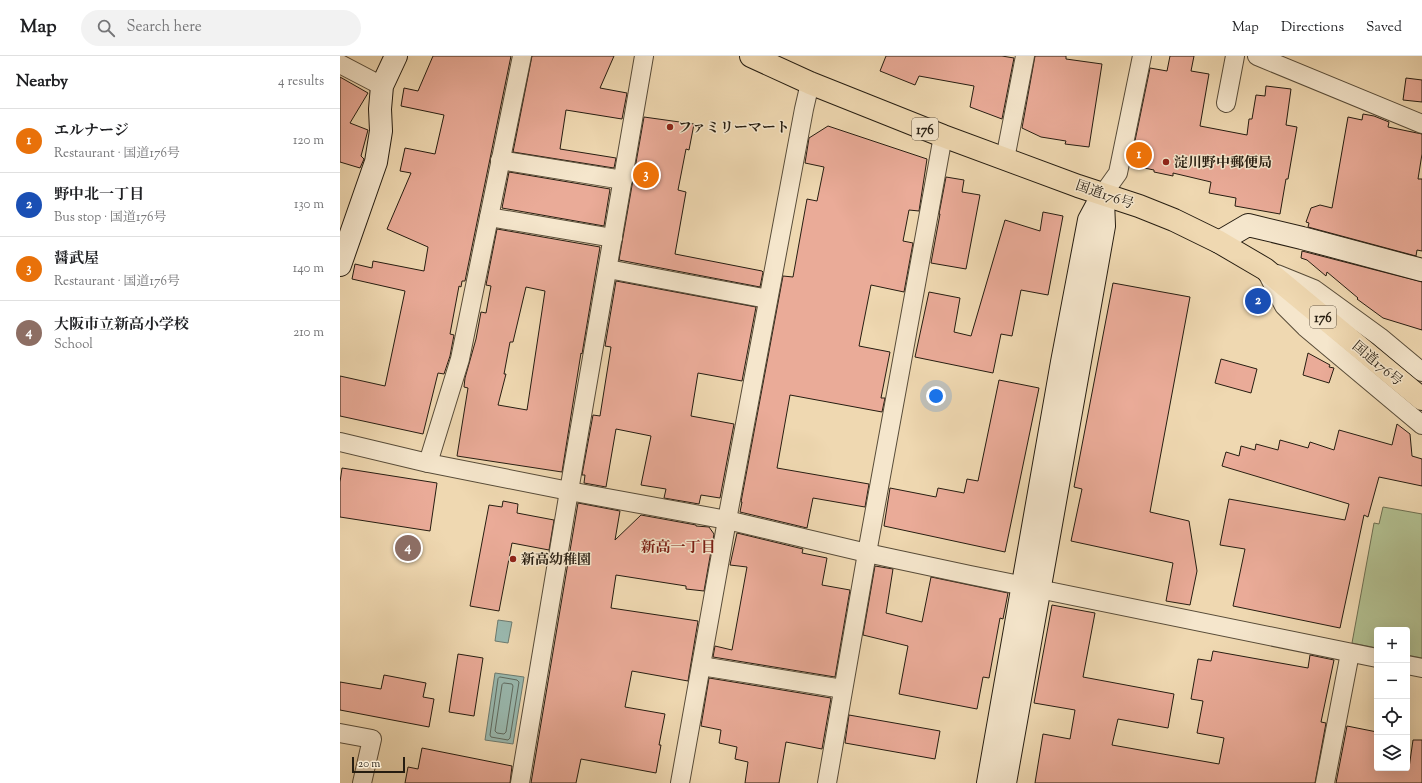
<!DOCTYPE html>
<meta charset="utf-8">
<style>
body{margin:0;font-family:"Sorts Mill Goudy","Noto Serif JP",serif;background:#f2f2f2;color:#202124}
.controls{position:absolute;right:12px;bottom:12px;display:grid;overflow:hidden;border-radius:4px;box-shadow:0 4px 16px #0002}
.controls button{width:36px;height:36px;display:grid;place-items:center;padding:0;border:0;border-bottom:1px solid #e0e0e0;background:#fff;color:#202124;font:20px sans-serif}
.scale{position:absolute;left:12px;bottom:10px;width:53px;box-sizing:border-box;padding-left:4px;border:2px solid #261d11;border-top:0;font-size:11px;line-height:14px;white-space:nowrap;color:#261d11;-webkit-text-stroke:3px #f5e6cc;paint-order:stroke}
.you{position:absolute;left:596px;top:340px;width:14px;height:14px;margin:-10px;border:3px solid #fff;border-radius:50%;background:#1a73e8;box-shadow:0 0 0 6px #1a73e833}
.badge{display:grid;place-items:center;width:26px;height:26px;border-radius:50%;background:#8f2418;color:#fff;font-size:13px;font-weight:700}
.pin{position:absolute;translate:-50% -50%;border:2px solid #fff;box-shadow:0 1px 4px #0006}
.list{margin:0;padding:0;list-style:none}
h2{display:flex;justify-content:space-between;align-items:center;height:52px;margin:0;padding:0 16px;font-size:17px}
h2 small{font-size:13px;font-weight:400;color:#757577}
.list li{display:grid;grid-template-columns:26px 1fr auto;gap:12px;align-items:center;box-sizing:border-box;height:64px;padding:0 16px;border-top:1px solid #e0e0e0}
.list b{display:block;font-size:15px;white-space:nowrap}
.list p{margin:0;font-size:13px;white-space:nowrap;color:#757577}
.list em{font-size:13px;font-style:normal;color:#757577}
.icon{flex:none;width:22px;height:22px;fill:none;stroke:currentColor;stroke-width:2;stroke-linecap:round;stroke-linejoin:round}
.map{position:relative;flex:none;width:1082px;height:727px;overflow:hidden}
header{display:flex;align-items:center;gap:24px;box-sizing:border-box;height:56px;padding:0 20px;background:#fff;border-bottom:1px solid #e0e0e0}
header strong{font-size:19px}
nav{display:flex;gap:22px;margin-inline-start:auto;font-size:14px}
.search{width:280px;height:36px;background:#f2f2f2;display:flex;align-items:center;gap:10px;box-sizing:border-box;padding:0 14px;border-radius:22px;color:#757577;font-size:15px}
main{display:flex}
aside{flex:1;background:#fff}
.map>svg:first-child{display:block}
.green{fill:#b2c091;stroke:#6c6e51}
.water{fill:#9ab9af;stroke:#6c7b70}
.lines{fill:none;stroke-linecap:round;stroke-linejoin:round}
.shore{stroke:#606b60;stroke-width:1}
.building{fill:#eaab98;stroke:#261d11;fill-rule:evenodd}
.street-casing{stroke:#584c39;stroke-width:20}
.secondary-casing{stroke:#261d11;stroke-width:24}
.highway-casing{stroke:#261d11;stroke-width:24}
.street{stroke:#f5e6cc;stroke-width:18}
.secondary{stroke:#f5e6cc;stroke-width:22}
.highway{stroke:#efd8b1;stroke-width:22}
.poi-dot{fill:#8f2418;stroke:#f5e6cc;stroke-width:1.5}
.labels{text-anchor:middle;stroke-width:3;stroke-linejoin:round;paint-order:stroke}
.shield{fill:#f5e6cc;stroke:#645949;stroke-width:1}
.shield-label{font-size:13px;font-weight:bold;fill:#261d11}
.poi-label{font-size:14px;font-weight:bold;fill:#261d11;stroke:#f5e6cc;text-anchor:start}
.street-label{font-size:14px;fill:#261d11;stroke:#f5e6cc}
.neighbourhood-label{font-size:15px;font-weight:bold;fill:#7a1f14;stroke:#f5e6cc}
</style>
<header>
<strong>Map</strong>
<div class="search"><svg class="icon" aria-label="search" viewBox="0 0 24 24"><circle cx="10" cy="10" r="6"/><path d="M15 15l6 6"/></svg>Search here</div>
<nav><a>Map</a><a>Directions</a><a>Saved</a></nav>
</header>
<main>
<aside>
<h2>Nearby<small>4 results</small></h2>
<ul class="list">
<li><span class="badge" style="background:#e8710a">1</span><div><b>エルナージ</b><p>Restaurant · 国道176号</p></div><em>120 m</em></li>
<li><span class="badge" style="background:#1a4fb4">2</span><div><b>野中北一丁目</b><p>Bus stop · 国道176号</p></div><em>130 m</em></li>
<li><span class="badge" style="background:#e8710a">3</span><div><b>醤武屋</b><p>Restaurant · 国道176号</p></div><em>140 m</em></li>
<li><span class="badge" style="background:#8d6e63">4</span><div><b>大阪市立新高小学校</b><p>School</p></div><em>210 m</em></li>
</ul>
</aside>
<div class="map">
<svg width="1082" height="727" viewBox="0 0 1082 727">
<rect width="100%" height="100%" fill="#efd8b1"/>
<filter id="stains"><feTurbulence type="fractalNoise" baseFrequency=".005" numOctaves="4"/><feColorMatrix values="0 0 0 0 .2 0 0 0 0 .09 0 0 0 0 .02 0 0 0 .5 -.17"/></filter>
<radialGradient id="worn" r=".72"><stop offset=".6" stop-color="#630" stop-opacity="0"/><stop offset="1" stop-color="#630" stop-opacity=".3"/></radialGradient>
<!-- green -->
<path class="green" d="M1043 451 1082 458V602L1067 599V574H1037V592L1012 587 1034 467 1039 468Z"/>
<!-- water -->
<g class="water">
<path d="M158 564 172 566 168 587 155 585Z"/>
<path d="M155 617 184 621 173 688 145 684Z"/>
</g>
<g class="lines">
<!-- shore -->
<g class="shore">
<path d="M160 621 177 624 179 626 170 682 168 684 151 681 150 679 158 623Z"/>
<path d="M164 627 172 628 173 630 166 676 164 678 157 677 155 675 162 629Z"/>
</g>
</g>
<!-- building -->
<g class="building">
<path d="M93 0H171L125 225H122L121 231 119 230 110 278 114 279 110 300 104 318 98 317 83 378 0 360V320L45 330 65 235 12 223 15 208 32 212 33 205 84 215 88 191 47 173 71 117 60 115 65 92 95 98 104 59 61 50 64 32 78 35Z"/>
<path d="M192 0H274L260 32 287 37 282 63 226 54 220 93 276 102 274 112 173 96Z"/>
<path d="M546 0H662L674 2 662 63 630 51 634 30 579 20 575 29 540 15Z"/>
<path d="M695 0H726V3L762 8 749 91 725 88 726 85 701 81 682 72Z"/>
<path d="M830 0H854L851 15 869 18 860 70 907 79 909 63H912L916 39 925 40 926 30 951 33 946 69 957 71 948 123H946L940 158 895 150 896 142 869 137 871 126 833 117V120L814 116V114L790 109 810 12 827 15Z"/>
<path d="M0 21 28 37 10 67 28 74 21 100 24 103 20 112 0 106Z"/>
<path d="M1066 22 1082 24V46L1063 44Z"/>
<path d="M1023 58 1034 60 1049 66 1048 71 1082 78V98L1078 123H1082V195L1077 194 1076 200 968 171 969 167 966 166 971 152 980 149 992 152 1008 61 1022 64Z"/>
<path d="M304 61 354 68 349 94 346 93 338 134 346 136 335 198 422 215 423 216 420 231 279 204Z"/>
<path d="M488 70 587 103 579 155 569 154 563 185 573 187 564 236 531 229 519 290 550 296 541 342H545L542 356 450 339 437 412 529 428 525 451 473 442 467 472 400 456 402 446H401L443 220 453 221 467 143 477 145 484 111 465 107 469 82Z"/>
<path d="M169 116 270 133 264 170 162 152Z"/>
<path d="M606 121 624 124 622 136 640 139 626 213 591 207 600 158H599Z"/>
<path d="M703 156 723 160 708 239 681 234 672 280 661 278 653 317 575 301 589 236 620 242 614 276 631 280 665 164 700 175Z"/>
<path d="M157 173 260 191 242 298 241 297 222 416 117 400 128 332 124 331 125 322 136 283 141 256 146 257 151 230 146 229ZM186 231 205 235 187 354 158 349 166 318H164L170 286H173Z"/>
<path d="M962 195 1082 226V274L1043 262 1017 243 1018 242 987 216 986 220 967 204 961 202Z"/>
<path d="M276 225 416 251 402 325 358 317 351 360 394 368 380 442 361 439 359 448 324 442 326 433 301 429 311 380 276 373 266 431 244 427 245 419H242L253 359 260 360 271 291 265 290Z"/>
<path d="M773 227 850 241 810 456 849 465 857 515 850 549 826 545 833 507 731 485 742 433 734 431Z"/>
<path d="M968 297 990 309 989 311 994 312 989 327 963 319Z"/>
<path d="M881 303 917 313 911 337 875 327Z"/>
<path d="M659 324 699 332 665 496 544 470 550 432 596 441 598 432 624 437 627 423 638 425Z"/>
<path d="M1057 368 1070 378 1072 400 1082 403V430L1039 421 1028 461 1024 459 1000 572 893 550 905 493 880 489 889 443 1005 464 1009 448 882 410 886 396 899 400 901 390 915 394 916 388 938 394 940 384 968 392 970 386 994 394 999 374 1052 389Z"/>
<path d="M2 412 97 427 90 475 0 461V426Z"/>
<path d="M163 445 178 448 177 457 214 464 209 494 172 487 159 555 130 550 149 449 162 451Z"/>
<path d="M238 447 280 455 275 484 301 459 356 469V470L369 471 374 478 364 535 346 533V530L276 519 271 552 358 565 348 625 292 615 285 651 325 658 319 689H321L316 717 241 703 236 727H191Z"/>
<path d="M397 477 463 493 462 497 487 502 482 529 510 534 495 621 373 601 375 590 392 594 407 511 390 509Z"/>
<path d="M535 510 553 513 546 557 582 566 591 521 668 537 663 563 660 562 649 622 643 621 637 653 559 638 568 590 523 579Z"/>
<path d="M712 549 755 557 743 621 834 638 828 672 778 663 772 689 879 708 884 682 857 677 863 645 851 643 858 603 871 605 873 595 968 612 970 599 994 604 981 666 986 667 975 727H695L703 678 730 683 735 654 694 647Z"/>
<path d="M118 598 143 602 134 660 109 656Z"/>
<path d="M44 619 86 627 83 641 94 643 89 671 0 654V626L41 633Z"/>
<path d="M369 622 491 642 482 693 446 686 439 727H405L408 706 395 703 397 691 379 687 381 674 361 670Z"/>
<path d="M509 659 600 675 595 703 505 687Z"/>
<path d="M1007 670 1037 676V712H1069L1073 684H1082V727H996Z"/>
<path d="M82 692 172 710 170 727H65L68 711 78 713Z"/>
</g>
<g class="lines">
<defs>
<g id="street">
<path d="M917 0 1082 68"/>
<path d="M0 8 42 30"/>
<path d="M886 47 895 0"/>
<path d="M665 103 685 0"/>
<path d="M160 104 283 124"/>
<path d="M763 138 778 117 802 0"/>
<path d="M149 161 273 182"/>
<path d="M268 213 428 243"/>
<path d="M927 217 944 250 965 271 1082 369"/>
<path d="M937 218 974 233 1040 281 1082 316"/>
<path d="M0 386 88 407 229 435 387 464 527 497 630 519 1037 602"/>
<path d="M88 407 120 303 182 0"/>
<path d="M1067 609 1082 612"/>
<path d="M361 610 503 633"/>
<path d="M0 677 32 683 22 727"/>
<path d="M180 727 229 435 304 0"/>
<path d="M340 727 387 464 464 53 470 27"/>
<path d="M487 727 527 497 603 80"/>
<path d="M985 727 1010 597"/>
</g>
<g id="secondary">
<path d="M879 186 908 169 962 182 1082 214"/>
<path d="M0 209 36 106 41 75 40 53 42 30 56 0"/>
<path d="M648 727 722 306 749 164 763 138"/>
<path d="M665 727 764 170 763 144"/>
</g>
<path id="highway" d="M411 0 470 27 603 80 738 130 799 150 834 164 879 186 925 213 1082 343"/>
</defs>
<!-- street casing -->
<use href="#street" class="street-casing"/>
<!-- secondary casing -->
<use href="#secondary" class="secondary-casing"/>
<!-- highway casing -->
<use href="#highway" class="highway-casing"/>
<!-- street -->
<use href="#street" class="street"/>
<!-- secondary -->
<use href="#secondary" class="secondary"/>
<!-- highway -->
<use href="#highway" class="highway"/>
</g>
<!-- markers -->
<g class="poi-dot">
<circle cx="330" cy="71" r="4"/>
<circle cx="826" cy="106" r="4"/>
<circle cx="173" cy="503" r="4"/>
</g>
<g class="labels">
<!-- shield labels -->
<g class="shield">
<rect x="572" y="62" width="26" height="22" rx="3"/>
<rect x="970" y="250" width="26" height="22" rx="3"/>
</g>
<g class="shield-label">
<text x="585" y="78">176</text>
<text x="983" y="266">176</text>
</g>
<!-- poi labels -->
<g class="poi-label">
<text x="338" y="76">ファミリーマート</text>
<text x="834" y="111">淀川野中郵便局</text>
<text x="181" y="508">新高幼稚園</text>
</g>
<!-- street labels -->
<g class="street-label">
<text transform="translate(765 138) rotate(19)" y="5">国道176号</text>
<text transform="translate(1038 307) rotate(40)" y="5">国道176号</text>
</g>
<!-- neighbourhood labels -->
<g class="neighbourhood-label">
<text x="338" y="496">新高一丁目</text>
</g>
</g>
<rect width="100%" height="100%" filter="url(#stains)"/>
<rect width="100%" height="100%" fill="url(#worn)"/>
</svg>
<div class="controls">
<button>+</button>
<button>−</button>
<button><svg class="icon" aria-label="locate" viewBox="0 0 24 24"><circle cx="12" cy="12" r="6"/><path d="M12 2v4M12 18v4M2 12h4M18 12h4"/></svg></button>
<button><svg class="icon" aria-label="layers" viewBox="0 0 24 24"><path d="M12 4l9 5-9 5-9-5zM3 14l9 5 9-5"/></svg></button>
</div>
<div class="scale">20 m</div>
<div class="you"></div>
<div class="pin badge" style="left:799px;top:99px;background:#e8710a">1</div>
<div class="pin badge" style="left:918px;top:245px;background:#1a4fb4">2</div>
<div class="pin badge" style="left:306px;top:119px;background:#e8710a">3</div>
<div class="pin badge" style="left:68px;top:492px;background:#8d6e63">4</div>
</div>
</main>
